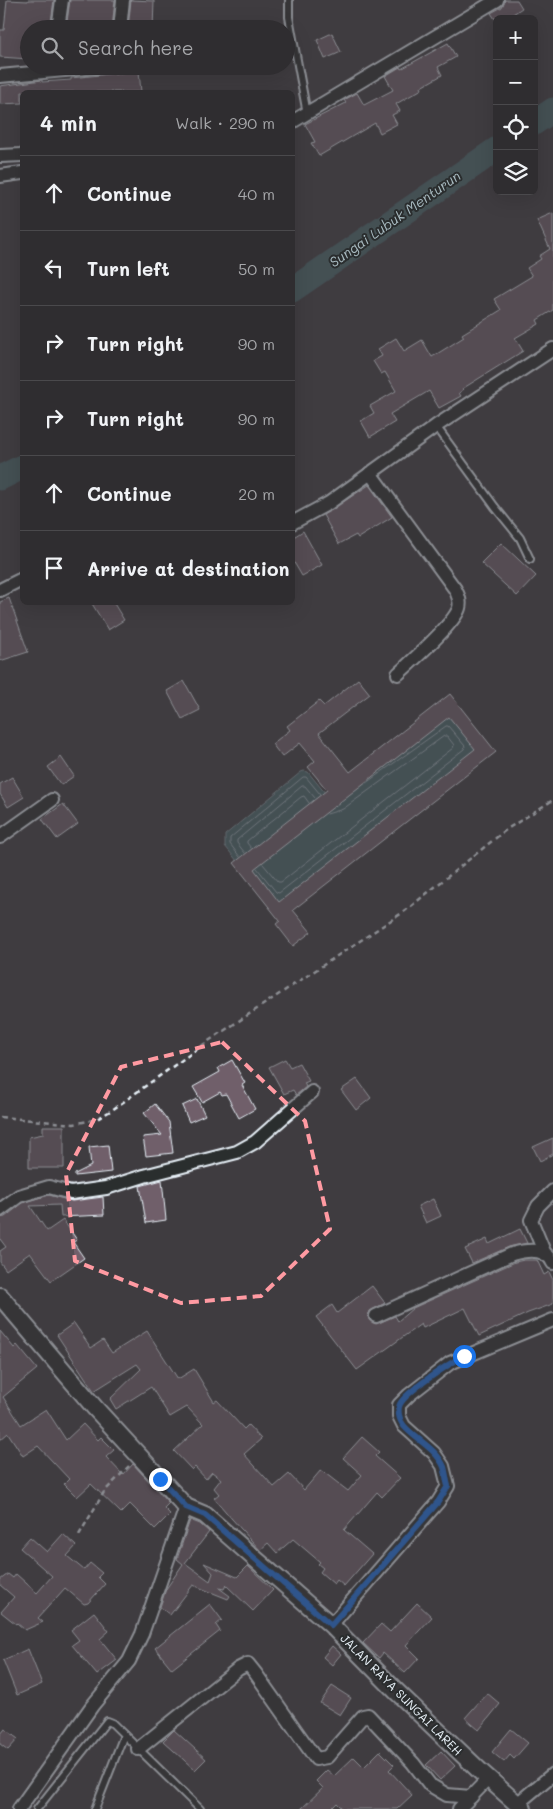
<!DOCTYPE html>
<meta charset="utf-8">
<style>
body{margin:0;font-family:Mali,sans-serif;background:#3b393c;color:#f1f3f6}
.controls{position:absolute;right:15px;top:15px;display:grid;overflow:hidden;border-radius:8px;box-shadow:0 5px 20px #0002}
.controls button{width:45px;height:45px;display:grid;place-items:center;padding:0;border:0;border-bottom:1px solid #4a494c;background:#2f2d30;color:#f1f3f6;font:25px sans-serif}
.stop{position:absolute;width:15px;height:15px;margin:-11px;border:4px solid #1a73e8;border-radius:50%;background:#fff}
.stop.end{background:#1a73e8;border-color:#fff;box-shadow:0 1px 5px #0008}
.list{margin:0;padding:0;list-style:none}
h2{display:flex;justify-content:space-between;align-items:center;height:65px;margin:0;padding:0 20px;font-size:21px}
h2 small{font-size:16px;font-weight:400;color:#a7a8ab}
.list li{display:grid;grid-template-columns:32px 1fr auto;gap:15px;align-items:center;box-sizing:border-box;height:75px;padding:0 20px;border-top:1px solid #4a494c}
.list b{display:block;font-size:19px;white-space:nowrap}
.list em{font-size:16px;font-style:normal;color:#a7a8ab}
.icon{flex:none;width:28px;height:28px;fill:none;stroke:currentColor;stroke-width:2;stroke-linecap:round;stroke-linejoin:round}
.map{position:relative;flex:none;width:553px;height:1809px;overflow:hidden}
.search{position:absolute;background:#2f2d30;box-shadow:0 5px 20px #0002;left:20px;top:20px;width:275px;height:55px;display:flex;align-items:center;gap:12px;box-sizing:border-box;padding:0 18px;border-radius:28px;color:#a7a8ab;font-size:19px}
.panel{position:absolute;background:#2f2d30;box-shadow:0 5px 20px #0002;left:20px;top:90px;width:275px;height:515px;border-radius:8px}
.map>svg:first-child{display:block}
.water{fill:#49676c;stroke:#899ea4}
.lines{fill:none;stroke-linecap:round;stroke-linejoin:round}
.shore{stroke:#a8bac0;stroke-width:1}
.river{stroke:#49676c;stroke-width:25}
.building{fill:#705f6a;stroke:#e8f1f8;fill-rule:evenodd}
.service-casing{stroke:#e8f1f8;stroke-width:10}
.minor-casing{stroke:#e8f1f8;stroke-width:16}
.tertiary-casing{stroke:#e8f1f8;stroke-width:20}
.path{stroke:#e8f1f8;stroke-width:2.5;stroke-dasharray:5 4;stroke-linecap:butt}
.service{stroke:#2a2d2e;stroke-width:6}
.minor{stroke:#2a2d2e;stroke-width:12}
.tertiary{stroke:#2a2d2e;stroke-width:16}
.route{stroke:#1a73e8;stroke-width:6}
.marked{fill:none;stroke:#ff9aa2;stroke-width:4;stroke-dasharray:10 6;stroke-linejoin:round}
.labels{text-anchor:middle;stroke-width:4;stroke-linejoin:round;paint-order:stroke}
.street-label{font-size:12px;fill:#e8f1f8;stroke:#2a2d2e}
.water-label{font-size:14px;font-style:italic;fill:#a8bac0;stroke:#2a2d2e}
</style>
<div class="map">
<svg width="553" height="1809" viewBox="0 0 553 1809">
<rect width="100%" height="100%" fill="#3f3c40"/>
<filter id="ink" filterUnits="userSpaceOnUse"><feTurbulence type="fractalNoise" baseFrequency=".02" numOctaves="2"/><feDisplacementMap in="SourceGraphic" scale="10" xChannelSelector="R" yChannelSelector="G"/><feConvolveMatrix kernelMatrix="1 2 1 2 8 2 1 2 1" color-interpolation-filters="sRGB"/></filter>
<g filter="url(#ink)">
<!-- water -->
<path class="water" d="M450 713 478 750 284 903H271L225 846V835L301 772 304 771 308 772 326 794Z"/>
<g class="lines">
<!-- shore -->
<g class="shore">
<path d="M251 848 247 843V841L301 797 304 796 309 803"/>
<path d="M245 853 237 843V840L302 786H305L315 798"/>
<path d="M240 857 230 844V838L303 777H306L320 794"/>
<path d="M263 864 278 882H281L453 748 454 745 447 736H444L343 809 327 814"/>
<path d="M257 868 276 892 279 893 464 749 465 746 448 726H446L366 783"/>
</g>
<!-- river -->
<g class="river">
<path d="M534 123 553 110"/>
<path d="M292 290 497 149"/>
<path d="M0 478 22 467"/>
</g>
</g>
<!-- building -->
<g class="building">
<path d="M7 0 28 1V0H54L50 29H29V59L0 57V30H4Z"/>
<path d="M70 0H115L112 29H66Z"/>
<path d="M131 0 154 1 153 29H128Z"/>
<path d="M505 0H517L522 8 513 14 516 19H495L491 13 502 7Z"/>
<path d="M332 33 341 52 325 59 317 40Z"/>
<path d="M448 43 456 57 438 67 442 75 421 87 422 89 396 104 400 111 392 115 397 124 380 133 375 123 319 156 311 143 315 142 305 124 346 103 344 100 357 93 364 105 393 90 385 76 400 67 401 69Z"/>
<path d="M139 71 141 92H22V103L0 104V86L42 80V82L71 80V78Z"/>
<path d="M553 213V310L537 320 539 324 515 338 523 351 462 389 463 390 459 393 461 396 439 408 429 391 390 414 395 422 370 437 361 421 374 413 370 406 396 391 385 372 381 374 373 361 382 356 378 349 396 338 404 351 422 340 432 357 464 337 462 334 501 310 494 299 532 276 527 268 541 259 539 256 550 249 537 220Z"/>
<path d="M369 485 392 517 358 538 356 535 339 544 323 515Z"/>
<path d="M303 531 322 565 302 576 292 559V538Z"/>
<path d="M501 543 536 576 517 596 481 563Z"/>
<path d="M9 598 28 652 0 661V602Z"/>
<path d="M91 602H113L124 620 108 630Z"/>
<path d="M358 679 370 694 319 733 350 772 450 694 496 752 293 910 311 932 293 946 276 924 280 921 234 863 327 790 308 767 315 761 300 743 282 757 272 744 290 730 287 726 319 701 324 706ZM449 717 475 749 279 902 254 869Z"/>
<path d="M184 681 200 710 182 719 167 691Z"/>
<path d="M61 757 74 776 61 785 48 767Z"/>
<path d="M12 777 24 797 8 807 0 794V784Z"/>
<path d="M63 804 78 824 57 839 42 819Z"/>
<path d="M285 1059 290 1067 299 1063 309 1081 304 1083 306 1087 296 1095 293 1090 284 1094 269 1067Z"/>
<path d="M232 1060 245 1083 242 1085 255 1109 239 1118 226 1094 222 1095 220 1092 202 1102 193 1087 220 1072 218 1068Z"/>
<path d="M357 1079 371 1098 356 1110 341 1090Z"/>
<path d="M197 1099 205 1115 189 1122 182 1106Z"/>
<path d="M155 1104 169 1122 173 1153 146 1156 143 1137 162 1135 144 1113Z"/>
<path d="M43 1126H64V1168H29V1137L43 1134Z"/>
<path d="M553 1138V1154L540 1161 533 1147Z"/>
<path d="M108 1145 111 1172 75 1176V1174L91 1166 89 1147Z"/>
<path d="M162 1180 166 1220 146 1223 140 1186Z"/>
<path d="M49 1195 72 1201 103 1197 104 1215 61 1217 60 1205 30 1206 47 1231 63 1220 77 1240 73 1242 84 1258 51 1281 30 1253 6 1270 0 1262V1251L6 1247 0 1239V1218L5 1217 23 1203Z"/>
<path d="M433 1199 441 1216 426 1223 418 1206Z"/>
<path d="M520 1229 527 1243 509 1247 472 1263 465 1249 487 1239 489 1244Z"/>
<path d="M524 1260H537L544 1275 549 1272 553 1280V1304L528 1313 479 1336 465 1308 423 1328 421 1324 357 1370 316 1317 332 1305 337 1313 372 1286 385 1303 370 1311 368 1316 369 1320 376 1324 395 1316 398 1321 413 1308 515 1262Z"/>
<path d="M74 1323 91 1348 103 1340 112 1353 147 1331 178 1379 194 1369 214 1402 217 1400 244 1429 248 1425 261 1439 244 1454 274 1487 289 1474 304 1490 321 1470 348 1491 362 1475 343 1458 362 1437 379 1452 375 1456 400 1478 382 1497 377 1492 344 1530 372 1554 344 1586 337 1580 334 1584 320 1572 323 1568 318 1564 320 1562 293 1539 277 1553 268 1543 260 1550 232 1519 214 1498 219 1494 214 1488 221 1479 212 1472 206 1479 195 1467 192 1470 174 1451 203 1424 187 1407 170 1417 151 1387 116 1409 110 1399 141 1369 137 1364 94 1391 57 1335Z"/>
<path d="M0 1331 14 1348 17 1345 37 1369 3 1397 21 1425 46 1409 66 1440 83 1424 98 1440 101 1437 114 1450 106 1457 123 1475 133 1464 169 1503 164 1508 170 1514 155 1529 130 1504 121 1513 91 1484 77 1497 64 1484 69 1479 38 1446 23 1456 8 1433 0 1440Z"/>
<path d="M190 1520 200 1524 209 1532 185 1563 210 1581 213 1573 204 1563 237 1577 248 1566 273 1590 253 1611 226 1585 224 1589 219 1588 230 1596 228 1599 193 1585 170 1615 160 1607 166 1589 183 1564 177 1559Z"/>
<path d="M63 1534 76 1546 67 1556 84 1570 90 1563 102 1573 98 1577 105 1584 88 1603 84 1604 65 1588 38 1618 43 1622 25 1630 17 1623 16 1624 1 1612 14 1597 0 1585V1580L8 1574 13 1578 16 1574 37 1593 52 1576 20 1548 30 1537 47 1552Z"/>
<path d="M417 1603 432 1617 406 1645 419 1658 405 1673 383 1653 379 1658 363 1643 381 1624 390 1632Z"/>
<path d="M210 1604 222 1620 216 1625 220 1631 172 1669 155 1648Z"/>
<path d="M94 1612 109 1631 100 1639 117 1660 97 1675 72 1645 79 1640 71 1630Z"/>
<path d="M332 1646 341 1654 332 1665 323 1657Z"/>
<path d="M28 1649 42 1684 17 1695 3 1660Z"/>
<path d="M332 1686 351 1698 340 1715 320 1703Z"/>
<path d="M487 1693 500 1704 479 1730 465 1718Z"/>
<path d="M5 1729 18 1739 8 1750 0 1744V1735Z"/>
<path d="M511 1729 528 1743 514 1759 510 1755 504 1762 492 1752Z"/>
<path d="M174 1730 206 1759 195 1770 163 1741Z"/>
<path d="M380 1751 394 1765 389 1770 412 1795 397 1809H343L337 1803 331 1809H301L323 1788 316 1781 327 1770 334 1776 354 1757 364 1767Z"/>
<path d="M441 1751 455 1766 440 1780 426 1765Z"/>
</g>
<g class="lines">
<defs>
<g id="service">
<path d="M289 0V17L307 114"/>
<path d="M436 426 495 507 520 538 530 559"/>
<path d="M37 1809 107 1721 112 1723 200 1809"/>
<path d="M95 1809 124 1735"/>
</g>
<g id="minor">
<path d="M58 29 62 0"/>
<path d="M120 29 123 0"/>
<path d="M0 76 108 66"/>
<path d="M292 122 497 0"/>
<path d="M0 156 22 155"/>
<path d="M0 176 22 173"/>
<path d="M370 473 455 589C458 595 461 601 459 608 455 623 412 661 398 674"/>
<path d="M292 523 329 503 436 426 553 349"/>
<path d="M0 590 22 579"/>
<path d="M0 837 52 800"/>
<path d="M0 1210 19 1196 49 1187 71 1193 106 1188 144 1176 237 1152 255 1142 312 1092"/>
<path d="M545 1254 531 1220 538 1206 553 1191"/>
<path d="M376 1316 512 1254C526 1250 546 1247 553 1263"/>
<path d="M331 1625 438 1502 448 1486 443 1466 434 1453 404 1426 399 1416V1405L409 1395 450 1363 553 1320"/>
<path d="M138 1749 238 1669 248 1664 256 1674 316 1759 327 1757 363 1716 368 1715 413 1763 430 1785 447 1795 471 1797"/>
<path d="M517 1804 553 1774"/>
<path d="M19 1809 92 1706 129 1661 142 1634 186 1507"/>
<path d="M459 1809 488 1779"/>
</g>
<path id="tertiary" d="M0 1296 95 1408 186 1507 205 1515 331 1625 396 1691 481 1772 523 1809"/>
</defs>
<!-- service casing -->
<use href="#service" class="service-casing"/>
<!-- minor casing -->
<use href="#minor" class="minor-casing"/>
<!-- tertiary casing -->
<use href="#tertiary" class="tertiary-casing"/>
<!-- path -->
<g class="path">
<path d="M0 1117 74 1124 97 1119 112 1110 207 1042 405 911 507 829 553 800"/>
<path d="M79 1535 104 1492 129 1466"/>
</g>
<!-- service -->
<use href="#service" class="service"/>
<!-- minor -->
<use href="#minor" class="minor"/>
<!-- tertiary -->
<use href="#tertiary" class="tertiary"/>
</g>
</g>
<g class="lines" filter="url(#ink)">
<!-- route -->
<path class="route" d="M160 1479 186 1507 205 1515 331 1625 438 1502 448 1486C446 1480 446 1473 444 1467 436 1448 416 1440 404 1426 399 1420 397 1410 400 1404 407 1391 450 1363 464 1356"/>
</g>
<!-- marked area -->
<path d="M0 0H553V1809H0ZM222 1042 305 1121 330 1229 261 1296 181 1303 75 1261 66 1174 121 1067Z" fill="#3f3c40" fill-opacity=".55" fill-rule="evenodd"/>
<path class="marked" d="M222 1042 305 1121 330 1229 261 1296 181 1303 75 1261 66 1174 121 1067Z"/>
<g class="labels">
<!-- street labels -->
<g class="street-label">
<text transform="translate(401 1695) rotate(45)" y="4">JALAN RAYA SUNGAI LAREH</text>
</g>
<!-- water labels -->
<g class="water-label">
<text transform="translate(395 219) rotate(-35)" y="5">Sungai Lubuk Menturun</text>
</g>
</g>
</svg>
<div class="controls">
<button>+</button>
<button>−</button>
<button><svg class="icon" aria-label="locate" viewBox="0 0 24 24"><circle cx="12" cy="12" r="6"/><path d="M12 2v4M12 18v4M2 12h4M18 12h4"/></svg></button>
<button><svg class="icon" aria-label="layers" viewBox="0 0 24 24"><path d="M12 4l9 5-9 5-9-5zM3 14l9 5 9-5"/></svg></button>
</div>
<div class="stop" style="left:464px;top:1356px"></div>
<div class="stop end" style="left:160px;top:1479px"></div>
<div class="search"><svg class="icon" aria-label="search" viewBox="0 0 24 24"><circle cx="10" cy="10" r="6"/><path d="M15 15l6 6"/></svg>Search here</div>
<section class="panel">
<h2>4 min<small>Walk · 290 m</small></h2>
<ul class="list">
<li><svg class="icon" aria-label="ahead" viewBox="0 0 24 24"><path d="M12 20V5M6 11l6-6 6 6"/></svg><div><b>Continue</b></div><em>40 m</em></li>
<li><svg class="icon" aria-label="left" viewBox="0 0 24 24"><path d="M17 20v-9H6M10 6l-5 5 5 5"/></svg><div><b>Turn left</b></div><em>50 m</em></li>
<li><svg class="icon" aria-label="right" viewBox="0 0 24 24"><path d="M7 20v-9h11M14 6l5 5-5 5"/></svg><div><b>Turn right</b></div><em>90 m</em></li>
<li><svg class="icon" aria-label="right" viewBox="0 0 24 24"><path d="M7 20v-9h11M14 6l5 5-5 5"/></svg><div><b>Turn right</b></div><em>90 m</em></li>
<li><svg class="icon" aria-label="ahead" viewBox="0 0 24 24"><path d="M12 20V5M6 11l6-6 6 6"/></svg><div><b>Continue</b></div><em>20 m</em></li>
<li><svg class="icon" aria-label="arrive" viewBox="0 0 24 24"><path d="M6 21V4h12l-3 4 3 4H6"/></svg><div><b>Arrive at destination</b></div></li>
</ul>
</section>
</div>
